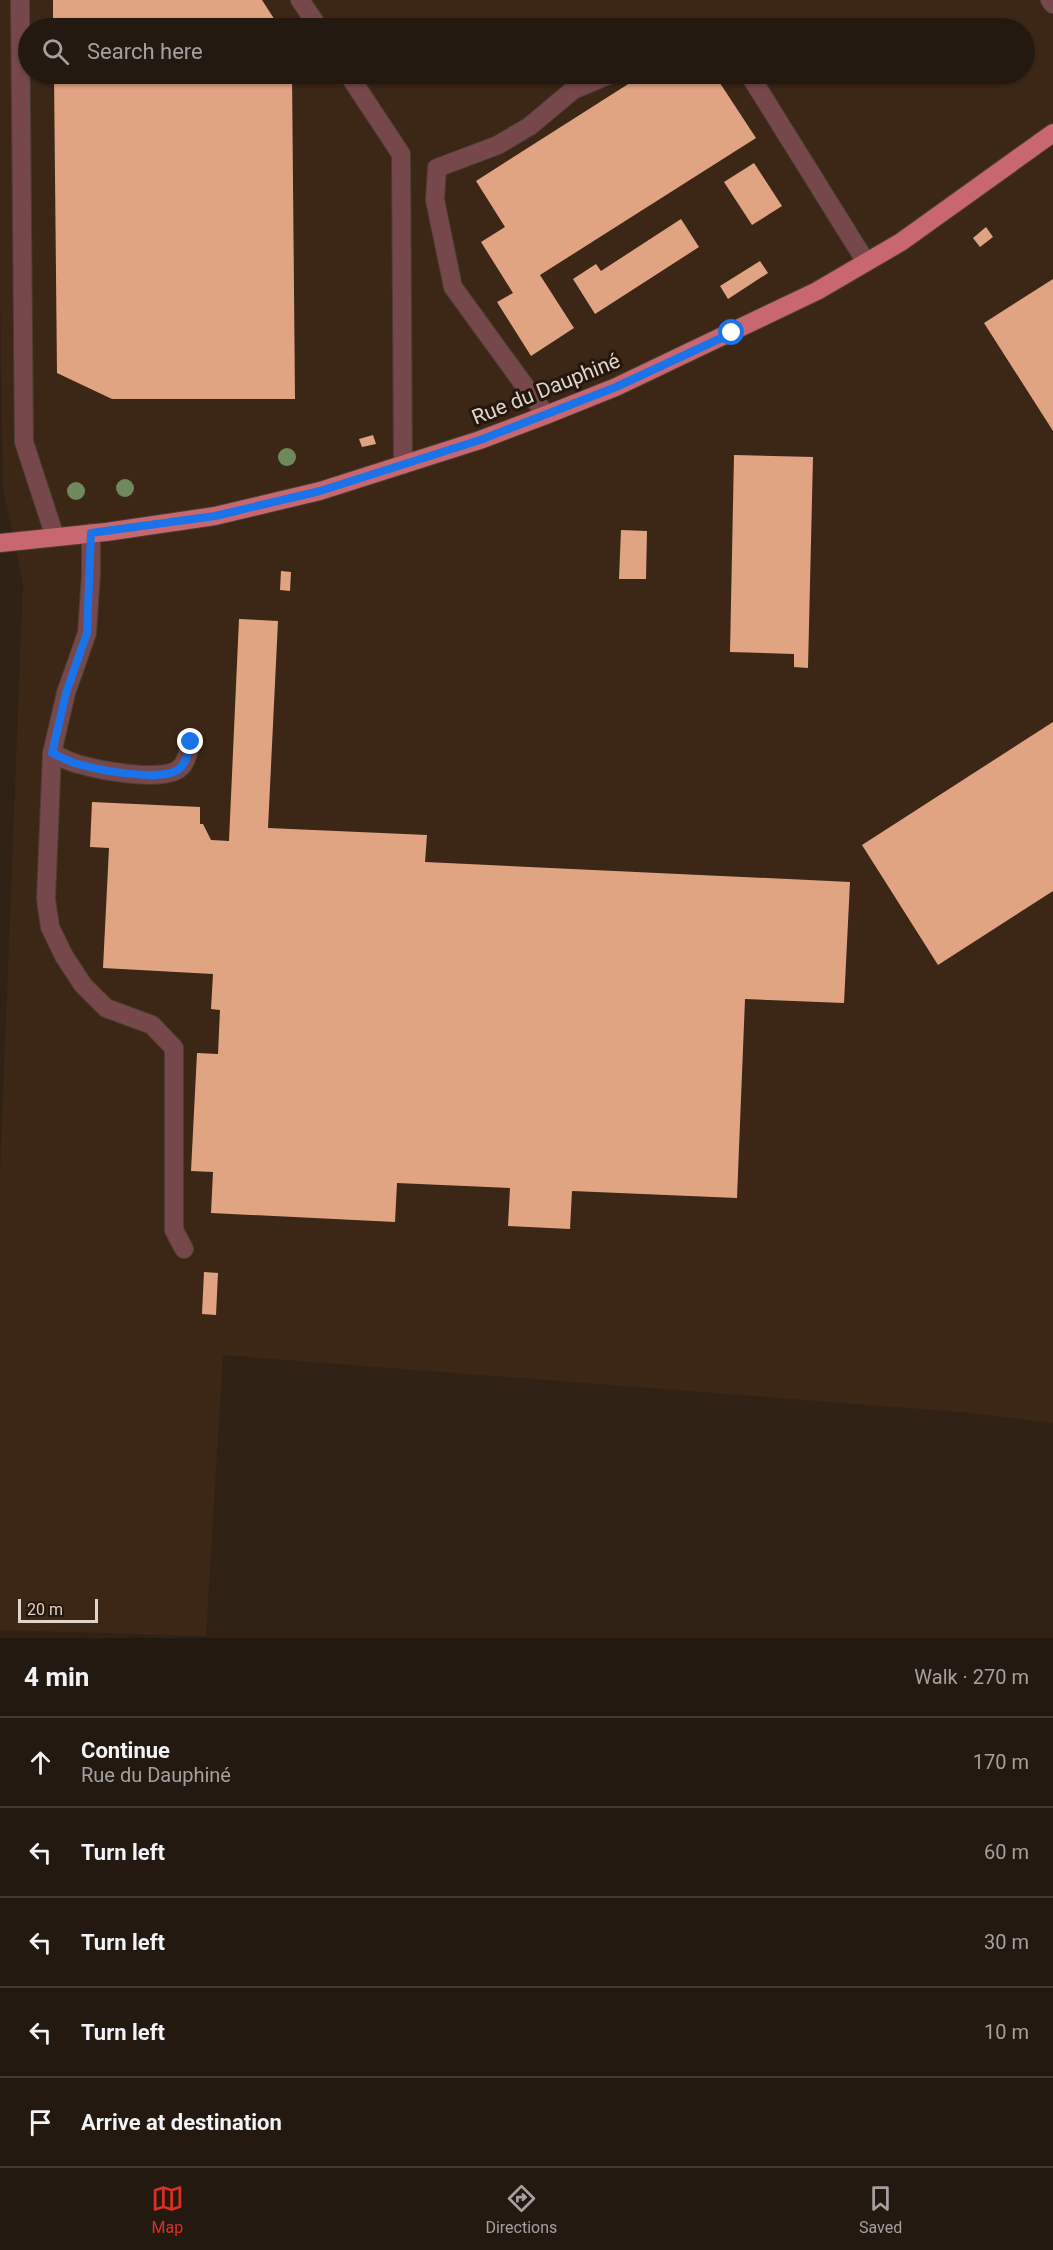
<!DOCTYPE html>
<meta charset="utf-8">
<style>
body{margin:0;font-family:Roboto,sans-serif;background:#30261e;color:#f1f3f6}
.scale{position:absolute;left:18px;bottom:15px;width:80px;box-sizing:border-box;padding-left:6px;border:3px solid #ded4cc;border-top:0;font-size:16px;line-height:21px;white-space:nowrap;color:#ded4cc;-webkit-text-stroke:4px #26170c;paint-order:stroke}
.stop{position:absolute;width:18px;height:18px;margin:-14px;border:4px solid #1a73e8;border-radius:50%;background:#fff}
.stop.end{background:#1a73e8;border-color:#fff;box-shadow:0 2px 6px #0008}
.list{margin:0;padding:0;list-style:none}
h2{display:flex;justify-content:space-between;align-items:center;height:78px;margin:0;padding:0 24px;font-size:26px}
h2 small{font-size:20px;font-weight:400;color:#a3a09f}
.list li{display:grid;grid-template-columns:39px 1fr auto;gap:18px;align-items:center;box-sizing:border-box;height:90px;padding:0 24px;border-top:2px solid #413830}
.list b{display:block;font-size:22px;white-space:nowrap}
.list p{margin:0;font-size:20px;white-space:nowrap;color:#a3a09f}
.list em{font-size:20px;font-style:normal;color:#a3a09f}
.icon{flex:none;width:33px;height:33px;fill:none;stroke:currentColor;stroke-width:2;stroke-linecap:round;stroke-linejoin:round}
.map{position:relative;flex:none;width:1053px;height:1638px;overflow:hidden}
.search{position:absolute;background:#241910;box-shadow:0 2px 4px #0004;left:18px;right:18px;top:18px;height:66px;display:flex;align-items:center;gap:15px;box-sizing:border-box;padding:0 21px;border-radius:33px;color:#a3a09f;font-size:22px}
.sheet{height:528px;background:#241910}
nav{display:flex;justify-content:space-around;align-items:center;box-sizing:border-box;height:84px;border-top:2px solid #413830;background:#241910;font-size:16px;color:#a3a09f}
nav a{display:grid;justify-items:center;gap:3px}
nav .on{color:#d93025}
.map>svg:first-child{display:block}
.built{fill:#3c2717;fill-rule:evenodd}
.building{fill:#e1a483}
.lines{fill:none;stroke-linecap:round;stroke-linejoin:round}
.minor-casing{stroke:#4c3e32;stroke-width:20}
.major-casing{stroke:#4c3e32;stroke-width:20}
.minor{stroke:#77484b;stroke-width:18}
.major{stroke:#c86770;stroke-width:18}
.tree{fill:#6e895c}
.route{stroke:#1a73e8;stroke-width:8}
.labels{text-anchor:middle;stroke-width:6;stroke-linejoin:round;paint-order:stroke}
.street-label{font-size:21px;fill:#ded4cc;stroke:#26170c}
</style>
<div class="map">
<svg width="1053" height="1638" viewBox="0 0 1053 1638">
<rect width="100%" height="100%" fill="#302115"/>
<!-- built -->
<path class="built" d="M0 0H1053V1423L960 1412 223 1355 206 1636 0 1630V1174L23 583 3 489 0 290ZM28 28H1024V74H28Z"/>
<!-- building -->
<g class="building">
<path d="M53 0H262L280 28H53Z"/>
<path d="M54 74H292L295 399H112L57 373Z"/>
<path d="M644 74H714L756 138 540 275 574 328 531 356 497 302 513 293 481 242 505 227 476 181Z"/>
<path d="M754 163 782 206 752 225 724 182Z"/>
<path d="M681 219 699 247 595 314 573 279 596 264 601 271Z"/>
<path d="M986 227 993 237 980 247 973 238Z"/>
<path d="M760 261 768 273 728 299 720 286Z"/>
<path d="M1053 279V431L984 323Z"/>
<path d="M373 435 376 444 362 447 359 439Z"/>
<path d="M734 455 813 457 808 668 794 667V654L730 652Z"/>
<path d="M621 530 647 531 646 579H619Z"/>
<path d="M281 571 291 572 290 591 280 590Z"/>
<path d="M239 619 278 621 268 828 427 835 425 862 850 882 844 1003 745 999 737 1198 572 1191 570 1229 508 1226 510 1188 397 1183 395 1222 211 1213 213 1172 191 1171 197 1053 218 1054 220 1010 211 1009 213 974 103 968 109 848 90 847 92 802 200 807V824H203L211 840 229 841Z"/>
<path d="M1053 722V891L938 965 862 845Z"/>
<path d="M204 1272 218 1273 216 1315 202 1314Z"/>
</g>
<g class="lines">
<defs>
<g id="minor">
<path d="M20 0 24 442 55 537"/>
<path d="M300 0 319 28"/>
<path d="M1050 0 1053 4"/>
<path d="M348 74 401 154 403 465"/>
<path d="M749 74 866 262"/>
<path d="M546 415 453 287 435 200 437 168 498 145 530 126 573 90 611 74"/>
<path d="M91 533V575L87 633 66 693 52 753 46 899 50 927 64 956 83 985 106 1008 152 1025 174 1048V1230L184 1249"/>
<path d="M52 753C61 757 69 762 78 764 98 770 164 783 180 768 187 762 188 751 191 743"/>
</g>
<path id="major" d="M0 543 106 532 215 516 320 491 480 440 546 415 616 387 817 291 901 242 1053 133"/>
</defs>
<!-- minor casing -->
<use href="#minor" class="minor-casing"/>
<!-- major casing -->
<use href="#major" class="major-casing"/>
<!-- minor -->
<use href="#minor" class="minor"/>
<!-- major -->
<use href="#major" class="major"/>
</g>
<!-- trees -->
<g class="tree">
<circle cx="287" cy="457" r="9"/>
<circle cx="125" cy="488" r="9"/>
<circle cx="76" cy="491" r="9"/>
</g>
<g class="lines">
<!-- route -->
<path class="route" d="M191 742C188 751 187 762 180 768 164 783 98 770 78 764 69 762 61 757 52 753L66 693 87 633 91 533 215 516 320 491 480 440 616 387 732 333"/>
</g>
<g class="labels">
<!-- street labels -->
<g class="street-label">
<text transform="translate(546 389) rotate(-22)" y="7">Rue du Dauphiné</text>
</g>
</g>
</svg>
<div class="scale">20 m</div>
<div class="stop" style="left:732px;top:333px"></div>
<div class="stop end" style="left:191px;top:742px"></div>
<div class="search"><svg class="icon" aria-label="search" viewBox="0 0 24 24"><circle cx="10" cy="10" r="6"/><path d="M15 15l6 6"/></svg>Search here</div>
</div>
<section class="sheet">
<h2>4 min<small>Walk · 270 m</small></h2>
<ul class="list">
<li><svg class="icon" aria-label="ahead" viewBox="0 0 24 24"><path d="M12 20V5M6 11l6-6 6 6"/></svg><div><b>Continue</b><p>Rue du Dauphiné</p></div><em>170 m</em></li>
<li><svg class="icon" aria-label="left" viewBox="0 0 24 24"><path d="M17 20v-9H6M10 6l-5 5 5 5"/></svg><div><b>Turn left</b></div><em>60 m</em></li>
<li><svg class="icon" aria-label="left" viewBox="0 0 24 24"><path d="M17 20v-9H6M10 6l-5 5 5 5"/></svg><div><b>Turn left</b></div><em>30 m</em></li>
<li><svg class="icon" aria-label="left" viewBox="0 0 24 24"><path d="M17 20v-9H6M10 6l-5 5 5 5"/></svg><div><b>Turn left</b></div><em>10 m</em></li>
<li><svg class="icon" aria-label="arrive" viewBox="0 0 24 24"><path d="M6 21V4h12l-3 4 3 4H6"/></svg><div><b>Arrive at destination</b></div></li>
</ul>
</section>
<nav>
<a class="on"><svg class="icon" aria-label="map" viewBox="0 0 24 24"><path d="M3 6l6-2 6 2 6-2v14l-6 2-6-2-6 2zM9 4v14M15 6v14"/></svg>Map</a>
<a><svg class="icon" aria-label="directions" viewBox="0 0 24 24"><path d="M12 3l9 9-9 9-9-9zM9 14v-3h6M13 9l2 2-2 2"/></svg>Directions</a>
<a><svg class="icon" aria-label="saved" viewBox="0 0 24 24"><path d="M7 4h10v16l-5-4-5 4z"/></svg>Saved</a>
</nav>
